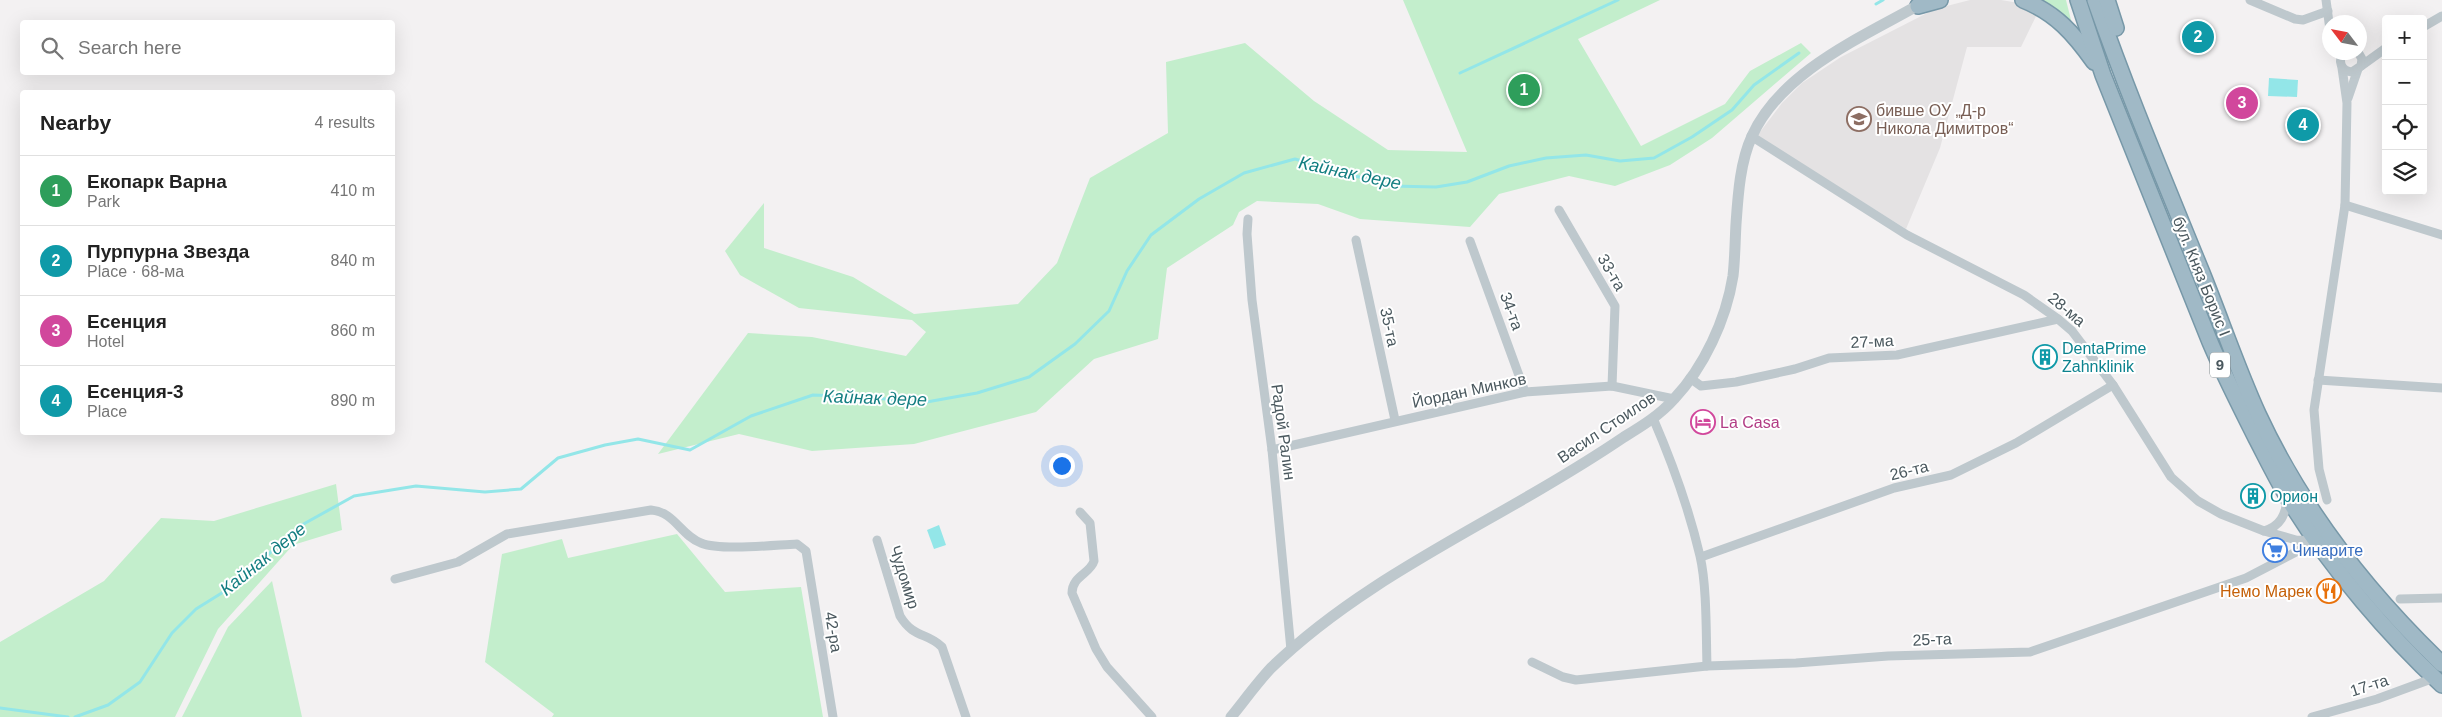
<!DOCTYPE html>
<meta charset="utf-8">
<style>
body{margin:0;font-family:Arial,sans-serif;background:#f6f6f6;color:#222}
.controls{position:absolute;right:15px;top:15px;display:grid;overflow:hidden;border-radius:5px;box-shadow:0 5px 20px #0002}
.controls button{width:45px;height:45px;display:grid;place-items:center;padding:0;border:0;border-bottom:1px solid #e0e0e0;background:#fff;color:#222;font:25px sans-serif}
.compass{position:absolute;left:2322px;top:15px;width:45px;height:45px;border-radius:50%;background:#fff;box-shadow:0 5px 20px #0002;rotate:302deg}
.you{position:absolute;left:1061px;top:465px;width:18px;height:18px;margin:-12px;border:4px solid #fff;border-radius:50%;background:#1a73e8;box-shadow:0 0 0 8px #1a73e833}
.badge{display:grid;place-items:center;width:32px;height:32px;border-radius:50%;background:#d93025;color:#fff;font-size:16px;font-weight:700}
.pin{position:absolute;translate:-50% -50%;border:2px solid #fff;box-shadow:0 1px 5px #0006}
.list{margin:0;padding:0;list-style:none}
h2{display:flex;justify-content:space-between;align-items:center;height:65px;margin:0;padding:0 20px;font-size:21px}
h2 small{font-size:16px;font-weight:400;color:#767676}
.list li{display:grid;grid-template-columns:32px 1fr auto;gap:15px;align-items:center;box-sizing:border-box;height:70px;padding:0 20px;border-top:1px solid #e0e0e0}
.list b{display:block;font-size:19px;white-space:nowrap}
.list p{margin:0;font-size:16px;white-space:nowrap;color:#767676}
.list em{font-size:16px;font-style:normal;color:#767676}
.icon{flex:none;width:28px;height:28px;fill:none;stroke:currentColor;stroke-width:2;stroke-linecap:round;stroke-linejoin:round}
.map{position:relative;flex:none;width:2442px;height:717px;overflow:hidden}
.search{position:absolute;background:#fff;box-shadow:0 5px 20px #0002;left:20px;top:20px;width:375px;height:55px;display:flex;align-items:center;gap:12px;box-sizing:border-box;padding:0 18px;border-radius:5px;color:#767676;font-size:19px}
.panel{position:absolute;background:#fff;box-shadow:0 5px 20px #0002;left:20px;top:90px;width:375px;height:345px;border-radius:5px}
.map>svg:first-child{display:block}
.education{fill:#e4e2e3}
.green{fill:#c3eecc}
.water{fill:#93e6e8}
.lines{fill:none;stroke-linecap:round;stroke-linejoin:round}
.stream{stroke:#93e6e8;stroke-width:3}
.trunk-casing{stroke:#7798a8;stroke-width:18}
.minor{stroke:#bec8cd;stroke-width:9}
.tertiary{stroke:#bec8cd;stroke-width:11}
.trunk{stroke:#a0b9c6;stroke-width:15}
.labels{text-anchor:middle;stroke-width:4;stroke-linejoin:round;paint-order:stroke}
.shield{fill:#fff;stroke:#808a8e;stroke-width:1}
.shield-label{font-size:15px;font-weight:bold;fill:#4a585e}
.education-label{font-size:16px;fill:#785e54;stroke:#fff;text-anchor:start}
.street-label{font-size:16px;fill:#4a585e;stroke:#fff}
.culture-label{font-size:16px;fill:#0d838f;stroke:#fff;text-anchor:start}
.hotel-label{font-size:16px;fill:#b23c85;stroke:#fff;text-anchor:start}
.shop-label{font-size:16px;fill:#366cbe;stroke:#fff;text-anchor:start}
.food-label{font-size:16px;fill:#c56008;stroke:#fff;text-anchor:end}
.water-label{font-size:18px;font-style:italic;fill:#137e81;stroke:#fff}
</style>
<div class="map">
<svg width="2442" height="717" viewBox="0 0 2442 717">
<rect width="100%" height="100%" fill="#f3f1f2"/>
<!-- education -->
<path class="education" d="M1970 0H2001L2025 4 2039 10 2021 47H1967L1940 148 1906 229 1757 136 1782 103 1802 83 1841 57 1935 9Z"/>
<!-- green -->
<g class="green">
<path d="M1403 0H1660L1578 39 1641 146 1725 104 1750 71 1801 43 1811 53 1712 138 1670 165 1615 186 1569 176 1499 194 1470 227 1360 219 1318 204 1257 201 1239 212 1233 225 1167 268 1158 339 1094 359 1036 412 914 444 812 451 739 434 658 454 748 333 812 337 906 356 926 332 912 320 799 308 740 275 725 251 764 203V248L853 277 914 314 1018 304 1057 263 1090 178 1168 133 1166 62 1245 43 1314 101 1388 150 1467 152Z"/>
<path d="M2034 0H2066L2072 24H2070Z"/>
<path d="M336 484 342 530 293 545 218 629 175 717H0V642L104 581 161 518 214 521Z"/>
<path d="M677 534 725 592 801 587 823 717H552L554 714 485 662 502 554 562 539 568 558Z"/>
<path d="M272 581 302 717H182L228 627Z"/>
</g>
<!-- water -->
<g class="water">
<path d="M2269 78 2298 80 2297 97 2268 96Z"/>
<path d="M939 525 946 545 934 549 927 530Z"/>
</g>
<g class="lines">
<!-- stream -->
<g class="stream">
<path d="M1876 4 1883 0"/>
<path d="M1460 73 1618 0"/>
<path d="M0 708 68 717"/>
<path d="M75 717 108 705 140 682 172 633 196 609 233 586 300 526 354 496 416 486 485 492 521 489 558 458 605 445 638 439 690 450 751 416 813 395 867 397 921 403 977 393 1029 377 1075 344 1109 311 1127 271 1151 235 1199 199 1244 173 1295 159 1391 186 1436 187 1467 182 1509 166 1546 158 1586 155 1620 161 1654 158 1692 137 1732 110 1754 85 1799 53"/>
</g>
<defs>
<g id="trunk">
<path d="M2023 0C2056 13 2074 34 2094 62"/>
<path d="M2078 0 2103 75 2210 342C2224 375 2240 406 2256 438 2268 461 2280 486 2294 508 2333 570 2388 635 2442 685"/>
<path d="M2095 0C2127 92 2165 182 2202 273 2221 320 2237 368 2258 414 2302 509 2367 592 2442 664"/>
<path d="M2107 0 2116 28"/>
<path d="M1918 6 1940 0"/>
</g>
</defs>
<!-- trunk casing -->
<use href="#trunk" class="trunk-casing"/>
<!-- minor -->
<g class="minor">
<path d="M2250 0 2295 19 2303 20 2328 11"/>
<path d="M2326 0 2330 30"/>
<path d="M2423 27 2442 16"/>
<path d="M2344 52C2337 61 2341 71 2352 72L2361 66 2362 59 2358 52"/>
<path d="M2361 66 2386 48"/>
<path d="M2348 98 2358 69"/>
<path d="M1751 136 1907 235 2024 295 2058 319 2072 331 2113 385 2171 477 2198 501 2221 514 2264 531 2296 540 2316 541"/>
<path d="M2345 205 2442 235"/>
<path d="M1559 210 1615 306 1612 386"/>
<path d="M1248 219 1247 234 1252 300 1272 450 1291 650"/>
<path d="M1356 240 1395 420"/>
<path d="M1470 241 1525 392"/>
<path d="M1690 378 1701 386 1736 382 1795 369 1829 358 1897 355 2058 319"/>
<path d="M2318 380 2442 388"/>
<path d="M1653 418C1672 462 1689 509 1700 556 1707 586 1706 634 1707 666"/>
<path d="M1272 450 1525 392 1612 386 1674 399"/>
<path d="M2327 500 2319 469 2314 410 2345 205 2347 103 2342 68"/>
<path d="M1080 512 1090 523 1094 561C1090 574 1072 576 1072 593L1096 649 1107 667 1152 717"/>
<path d="M2264 531C2281 526 2285 515 2288 498"/>
<path d="M877 540 900 616C914 639 927 632 942 647L966 717"/>
<path d="M1701 557 1894 488 1951 475 2016 443 2113 385"/>
<path d="M395 579 458 562 507 534 651 510C675 512 680 535 701 543 720 551 774 545 797 544L806 551 833 717"/>
<path d="M2400 599 2442 598"/>
<path d="M1532 662 1563 677 1576 680 1707 666 1796 663 1888 656 2030 652 2246 578 2317 541"/>
<path d="M2312 717 2377 699 2434 678"/>
</g>
<!-- tertiary -->
<path class="tertiary" d="M1231 717C1244 701 1257 683 1271 668 1348 593 1447 544 1539 490 1568 473 1596 456 1624 437 1642 426 1660 415 1674 399 1704 367 1726 320 1733 276 1735 259 1735 241 1736 224 1738 195 1740 162 1752 136 1782 70 1865 36 1924 2"/>
<!-- trunk -->
<use href="#trunk" class="trunk"/>
</g>
<!-- icons -->
<defs>
<symbol id="school-ring" viewBox="-11 -11 22 22"><circle r="9.5" fill="#fff" stroke="#8d6e63" stroke-width="1.5"/><path d="M0-5L7-2L0 1L-7-2ZM-4 1L0 2.5L4 1V4Q0 6-4 4Z" fill="#8d6e63"/></symbol>
<symbol id="building-ring" viewBox="-11 -11 22 22"><circle r="9.5" fill="#fff" stroke="#0f9aa8" stroke-width="1.5"/><path d="M-4-6H4V6H1V3H-1V6H-4ZM-2.5-4.3h1.7v1.8h-1.7ZM.8-4.3h1.7v1.8H.8ZM-2.5-1h1.7V.8h-1.7ZM.8-1h1.7V.8H.8Z" fill="#0f9aa8"/></symbol>
<symbol id="hotel-ring" viewBox="-11 -11 22 22"><circle r="9.5" fill="#fff" stroke="#d1479c" stroke-width="1.5"/><path d="M-6-4.5h1.5V1H6V5H4.5V3h-9V5H-6ZM-4 0a1.8 1.8 0 1 1 3.6 0ZM.5 0V-2.5h3Q6-2.5 6 0Z" fill="#d1479c"/></symbol>
<symbol id="supermarket-ring" viewBox="-11 -11 22 22"><circle r="9.5" fill="#fff" stroke="#3f7fe0" stroke-width="1.5"/><path d="M-6-5.5h2.5l.6 2H6L4.5 2H-2.5L-4.4-4H-6ZM-1.5 3.2a1.3 1.3 0 1 0 .1 0ZM3 3.2a1.3 1.3 0 1 0 .1 0Z" fill="#3f7fe0"/></symbol>
<symbol id="restaurant-ring" viewBox="-11 -11 22 22"><circle r="9.5" fill="#fff" stroke="#e8710a" stroke-width="1.5"/><path d="M-5-6h1v4h1v-4h1v4h1v-4h1v5L-1.5 .5V6h-2V.5L-5-1ZM5-6V6H3V1.5H1.5Q1.5-4 5-6Z" fill="#e8710a"/></symbol>
</defs>
<g fill-rule="evenodd">
<use href="#school-ring" x="1845" y="105" width="28" height="28"/>
<use href="#building-ring" x="2031" y="343" width="28" height="28"/>
<use href="#hotel-ring" x="1689" y="408" width="28" height="28"/>
<use href="#building-ring" x="2239" y="482" width="28" height="28"/>
<use href="#supermarket-ring" x="2261" y="536" width="28" height="28"/>
<use href="#restaurant-ring" x="2315" y="577" width="28" height="28"/>
</g>
<g class="labels">
<!-- shield labels -->
<rect class="shield" x="2210" y="352.5" width="20" height="25" rx="4"/>
<g class="shield-label">
<text x="2220" y="370">9</text>
</g>
<!-- education labels -->
<g class="education-label">
<text x="1876" y="116">бивше ОУ „Д-р<tspan x="1876" dy="18">Никола Димитров“</tspan></text>
</g>
<!-- street labels -->
<g class="street-label">
<text transform="translate(1612 272) rotate(60)" y="6">33-та</text>
<text transform="translate(2202 276) rotate(68)" y="6">бул. Княз Борис I</text>
<text transform="translate(2067 309) rotate(40)" y="6">28-ма</text>
<text transform="translate(1512 311) rotate(70)" y="6">34-та</text>
<text transform="translate(1390 327) rotate(78)" y="6">35-та</text>
<text transform="translate(1872 341) rotate(-3)" y="6">27-ма</text>
<text transform="translate(1469 390) rotate(-12)" y="6">Йордан Минков</text>
<text transform="translate(1606 427) rotate(-34)" y="6">Васил Стоилов</text>
<text transform="translate(1284 432) rotate(82)" y="6">Радой Ралин</text>
<text transform="translate(1909 470) rotate(-14)" y="6">26-та</text>
<text transform="translate(905 577) rotate(72)" y="6">Чудомир</text>
<text transform="translate(834 632) rotate(81)" y="6">42-ра</text>
<text transform="translate(1932 639) rotate(-2)" y="6">25-та</text>
<text transform="translate(2369 685) rotate(-18)" y="6">17-та</text>
</g>
<!-- culture labels -->
<g class="culture-label">
<text x="2062" y="354">DentaPrime<tspan x="2062" dy="18">Zahnklinik</tspan></text>
<text x="2270" y="502">Орион</text>
</g>
<!-- hotel labels -->
<g class="hotel-label">
<text x="1720" y="428">La Casa</text>
</g>
<!-- shop labels -->
<g class="shop-label">
<text x="2292" y="556">Чинарите</text>
</g>
<!-- food labels -->
<g class="food-label">
<text x="2312" y="597">Немо Марек</text>
</g>
<!-- water labels -->
<g class="water-label">
<text transform="translate(1350 173) rotate(12)" y="6">Кайнак дере</text>
<text transform="translate(875 398) rotate(2)" y="6">Кайнак дере</text>
<text transform="translate(263 559) rotate(-39)" y="6">Кайнак дере</text>
</g>
</g>
</svg>
<div class="controls">
<button>+</button>
<button>−</button>
<button><svg class="icon" aria-label="locate" viewBox="0 0 24 24"><circle cx="12" cy="12" r="6"/><path d="M12 2v4M12 18v4M2 12h4M18 12h4"/></svg></button>
<button><svg class="icon" aria-label="layers" viewBox="0 0 24 24"><path d="M12 4l9 5-9 5-9-5zM3 14l9 5 9-5"/></svg></button>
</div>
<svg class="compass" viewBox="-18 -18 36 36"><path d="M0-13l5 13h-10z" fill="#e53935"/><path d="M0 13l5-13h-10z" fill="#767676"/></svg>
<div class="you"></div>
<div class="pin badge" style="left:1524px;top:90px;background:#2e9e5b">1</div>
<div class="pin badge" style="left:2198px;top:37px;background:#0f9aa8">2</div>
<div class="pin badge" style="left:2242px;top:103px;background:#d1479c">3</div>
<div class="pin badge" style="left:2303px;top:125px;background:#0f9aa8">4</div>
<div class="search"><svg class="icon" aria-label="search" viewBox="0 0 24 24"><circle cx="10" cy="10" r="6"/><path d="M15 15l6 6"/></svg>Search here</div>
<section class="panel">
<h2>Nearby<small>4 results</small></h2>
<ul class="list">
<li><span class="badge" style="background:#2e9e5b">1</span><div><b>Екопарк Варна</b><p>Park</p></div><em>410 m</em></li>
<li><span class="badge" style="background:#0f9aa8">2</span><div><b>Пурпурна Звезда</b><p>Place · 68-ма</p></div><em>840 m</em></li>
<li><span class="badge" style="background:#d1479c">3</span><div><b>Есенция</b><p>Hotel</p></div><em>860 m</em></li>
<li><span class="badge" style="background:#0f9aa8">4</span><div><b>Есенция-3</b><p>Place</p></div><em>890 m</em></li>
</ul>
</section>
</div>
